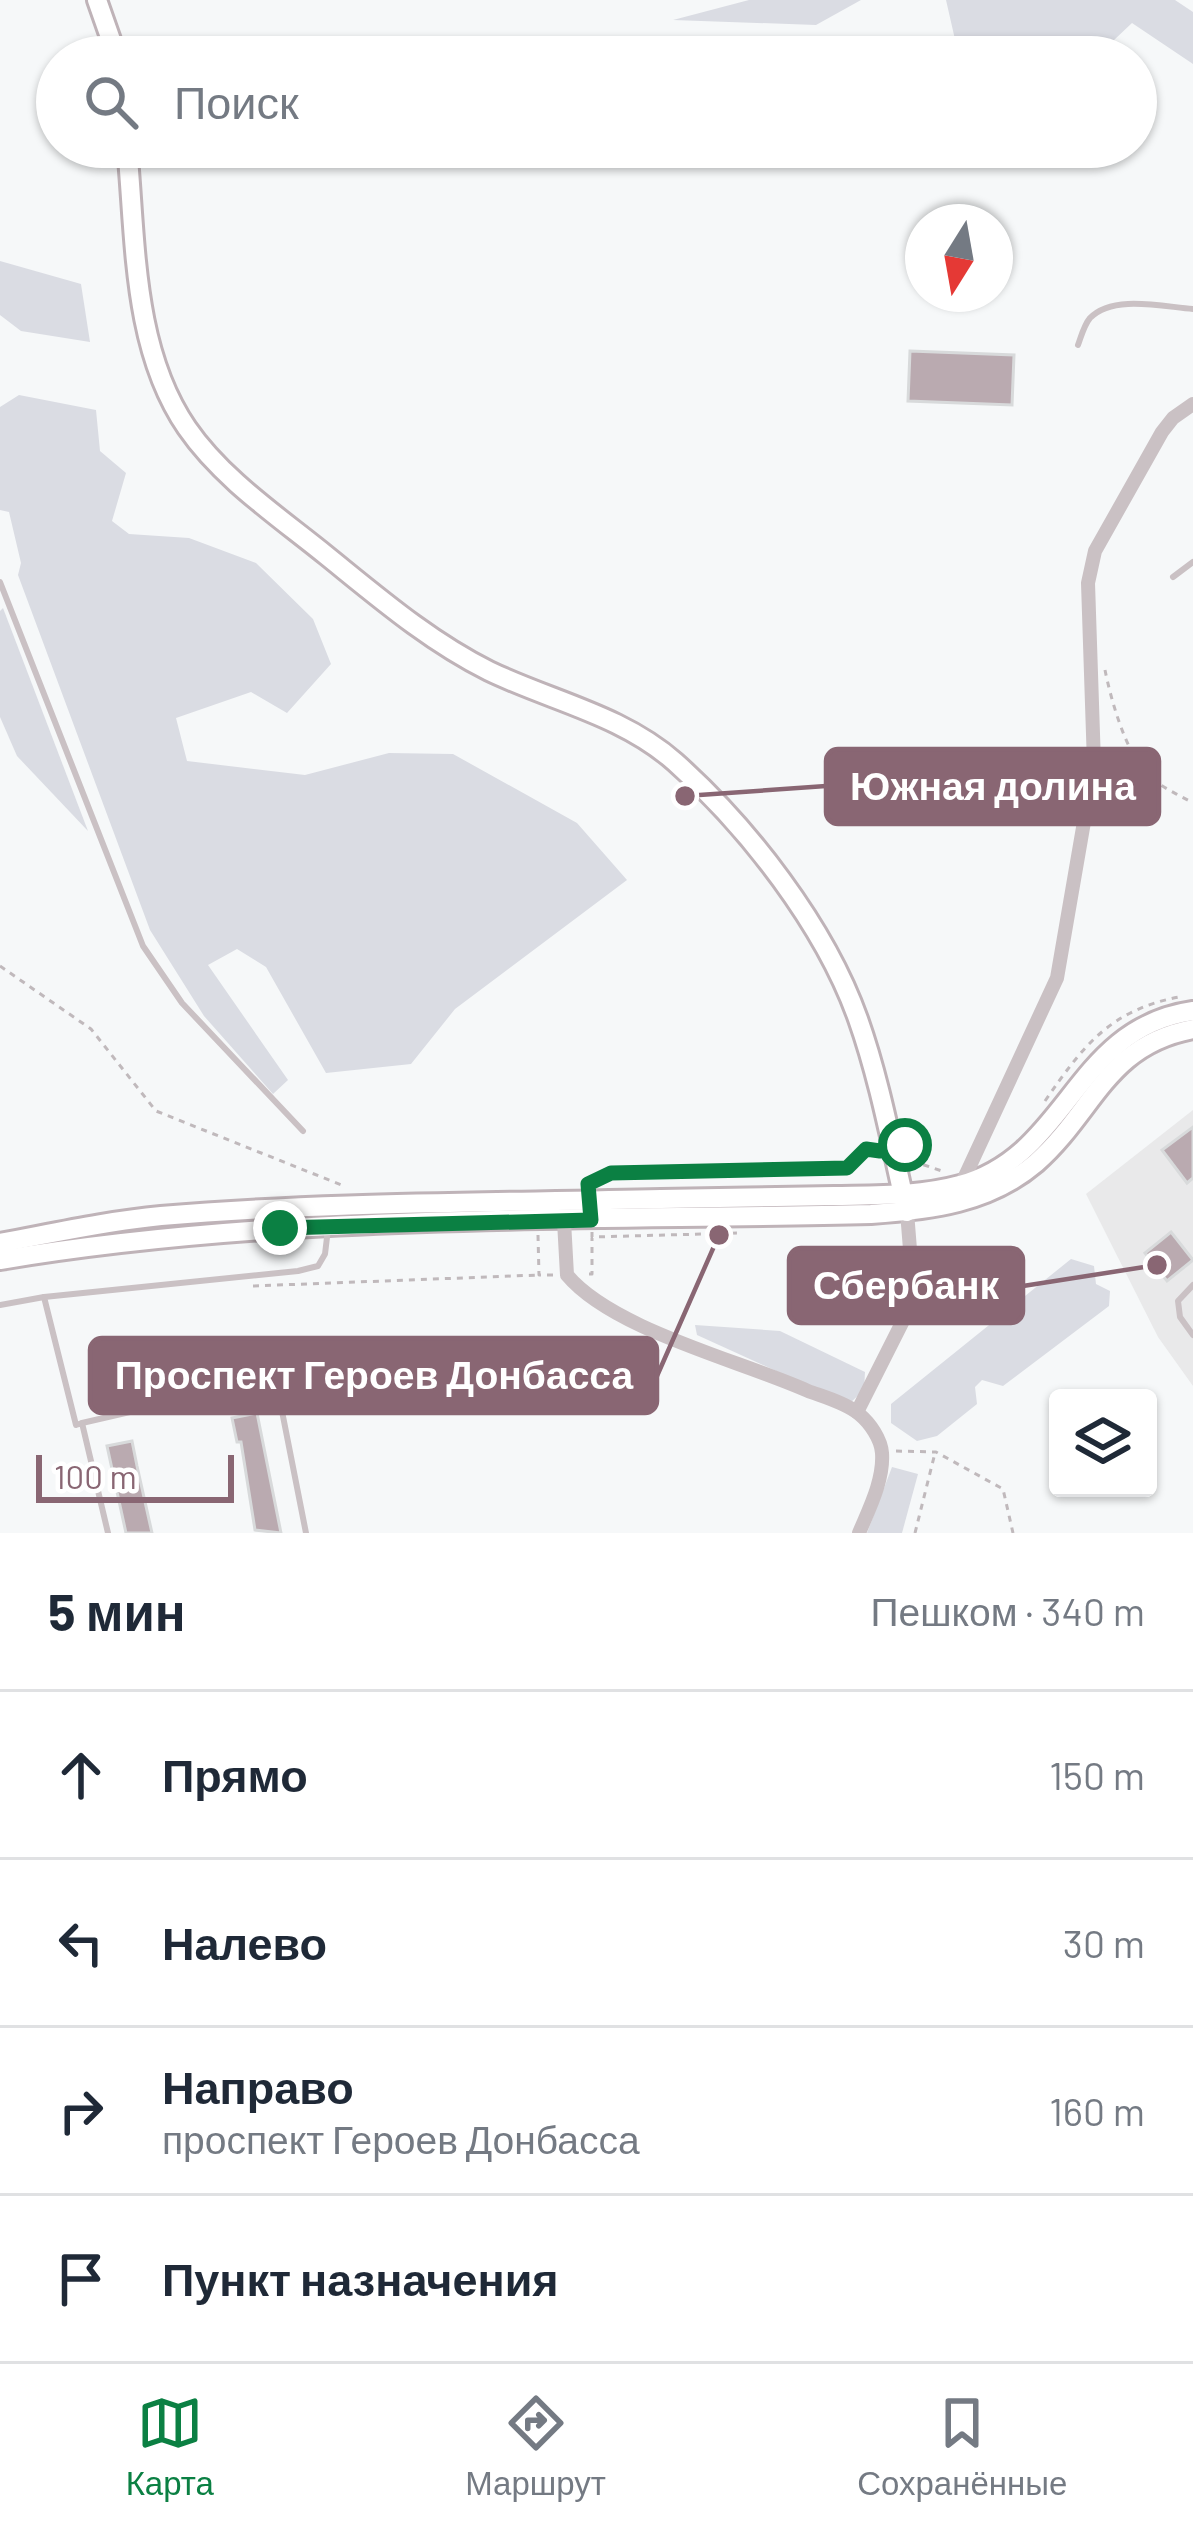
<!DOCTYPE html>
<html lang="ru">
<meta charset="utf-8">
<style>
body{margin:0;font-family:Barlow,sans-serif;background:#f6f6f7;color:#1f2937}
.controls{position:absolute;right:36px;bottom:36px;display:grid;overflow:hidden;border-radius:12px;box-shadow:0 3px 9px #0004}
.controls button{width:108px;height:108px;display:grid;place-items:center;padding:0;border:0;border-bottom:3px solid #e0e1e3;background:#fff;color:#1f2937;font:60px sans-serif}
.compass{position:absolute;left:905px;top:204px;width:108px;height:108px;border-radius:50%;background:#fff;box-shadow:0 3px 9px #0004;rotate:191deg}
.scale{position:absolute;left:36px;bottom:30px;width:198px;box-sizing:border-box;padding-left:12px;border:6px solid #896673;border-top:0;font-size:33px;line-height:42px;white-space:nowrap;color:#896673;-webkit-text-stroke:9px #fff;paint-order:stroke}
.stop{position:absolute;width:36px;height:36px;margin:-27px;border:9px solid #0b8043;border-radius:50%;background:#fff}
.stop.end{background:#0b8043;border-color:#fff;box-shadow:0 3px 12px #0008}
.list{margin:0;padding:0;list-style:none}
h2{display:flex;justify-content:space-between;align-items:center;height:156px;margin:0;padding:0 48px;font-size:51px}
h2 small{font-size:39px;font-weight:400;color:#747a83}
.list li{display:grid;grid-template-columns:78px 1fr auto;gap:36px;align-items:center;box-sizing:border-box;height:168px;padding:0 48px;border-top:3px solid #e0e1e3}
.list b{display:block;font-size:45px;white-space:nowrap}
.list p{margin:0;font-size:39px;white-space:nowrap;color:#747a83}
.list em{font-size:39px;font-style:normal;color:#747a83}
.icon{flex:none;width:66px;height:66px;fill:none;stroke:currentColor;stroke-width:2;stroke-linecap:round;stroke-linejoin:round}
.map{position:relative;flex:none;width:1193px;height:1533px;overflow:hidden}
.search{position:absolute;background:#fff;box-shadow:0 3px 9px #0004;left:36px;right:36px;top:36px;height:132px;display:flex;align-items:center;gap:30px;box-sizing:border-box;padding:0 42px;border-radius:66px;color:#747a83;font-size:45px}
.sheet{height:828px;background:#fff}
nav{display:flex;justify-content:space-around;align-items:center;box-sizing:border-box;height:168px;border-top:3px solid #e0e1e3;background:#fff;font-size:33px;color:#747a83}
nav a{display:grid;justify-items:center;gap:6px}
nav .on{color:#0b8043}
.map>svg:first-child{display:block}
.built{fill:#e9e9ea}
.green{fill:#dadce3}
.building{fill:#baaab0;stroke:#d8dadb;stroke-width:3}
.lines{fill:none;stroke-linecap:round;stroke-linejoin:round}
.secondary-casing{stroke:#bfb3b8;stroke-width:24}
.path{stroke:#c0b9bc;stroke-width:3;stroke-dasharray:6 6;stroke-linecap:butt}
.lane{stroke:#cac1c4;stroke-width:6}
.street{stroke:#cac1c4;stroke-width:14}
.secondary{stroke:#fff;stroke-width:18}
.route{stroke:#0b8043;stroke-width:15}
.leader{fill:none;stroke:#896673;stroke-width:4.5}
.callout-dot{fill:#896673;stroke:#fff;stroke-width:4.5}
.callout{fill:#896673;stroke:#896673;stroke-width:4.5}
.callout-label{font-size:39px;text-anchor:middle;font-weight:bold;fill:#fff}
</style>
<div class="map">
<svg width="1193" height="1533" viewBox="0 0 1193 1533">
<rect width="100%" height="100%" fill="#f6f8f9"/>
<!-- built -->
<path class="built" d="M1193 1110V1386L1158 1337 1086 1194Z"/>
<!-- green -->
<g class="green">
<path d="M749 0H861L816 25 673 20Z"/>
<path d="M946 0H1175L1193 12V64L1132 23 1096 57H959Z"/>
<path d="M0 261 81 284 90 342 21 331 0 315Z"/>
<path d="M19 395 96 410 100 451 126 473 112 521 129 534 189 538 256 563 313 619 331 664 287 713 251 692 176 718 187 761 305 775 389 753 453 754 577 823 627 880 455 1009 411 1064 326 1073 266 967 237 949 208 965 288 1080 273 1094 204 1016 150 930 18 575 21 563 9 512 0 510V407Z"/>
<path d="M3 608 88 831 17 756 0 717V611Z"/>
<path d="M1071 1259 1094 1266 1096 1284 1110 1291 1109 1306 1003 1386 982 1380 975 1387 977 1404 937 1436 917 1441 891 1423V1404Z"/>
<path d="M695 1325 780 1331 865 1372 864 1390 849 1404 697 1335Z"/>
<path d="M892 1467 918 1474 902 1533H867Z"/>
</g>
<!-- building -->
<g class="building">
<path d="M910 351 1014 355 1012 405 908 401Z"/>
<path d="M1193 1127V1178L1187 1183 1162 1150Z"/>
<path d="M1171 1232 1193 1260 1167 1281 1145 1253Z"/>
<path d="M257 1413 281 1533 255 1530 241 1442H237L232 1418Z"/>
<path d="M132 1441 137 1466 152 1533H126L107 1446Z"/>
</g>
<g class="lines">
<defs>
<g id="secondary">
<path d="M97 0 117 57"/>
<path d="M127 147C136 240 132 348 187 428 222 479 279 517 327 556 379 598 429 641 489 671 551 701 622 715 675 762 748 827 825 926 858 1019 880 1081 892 1148 907 1212"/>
<path d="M0 1243C54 1233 107 1221 161 1216 327 1202 495 1203 661 1199 719 1198 776 1197 834 1196 875 1195 920 1196 960 1185 1070 1155 1073 1028 1193 1011"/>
<path d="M0 1260C287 1212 581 1221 871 1214 931 1210 989 1203 1036 1163 1094 1112 1106 1045 1193 1029"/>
</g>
</defs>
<!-- secondary casing -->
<use href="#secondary" class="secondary-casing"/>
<!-- path -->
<g class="path">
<path d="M1105 670C1111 700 1127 758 1151 778 1163 788 1179 795 1193 803"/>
<path d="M0 966 91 1029 156 1111 344 1186"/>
<path d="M1045 1101C1083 1046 1110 1010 1179 997"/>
<path d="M912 1161 942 1171"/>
<path d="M588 1187 611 1173 847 1168 866 1149 877 1151"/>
<path d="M592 1232V1237L740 1233"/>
<path d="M538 1235 539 1275H555"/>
<path d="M589 1274H592V1238"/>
<path d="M253 1286 539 1275"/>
<path d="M896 1451 936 1452 1003 1489 1013 1533"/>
<path d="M915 1533 935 1453"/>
</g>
<!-- lane -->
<g class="lane">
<path d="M1078 345C1081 337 1084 325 1090 318 1113 294 1164 307 1193 309"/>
<path d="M1173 577 1193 562"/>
<path d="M0 582 143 946 182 1003 303 1131"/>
<path d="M1193 1285 1178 1301 1180 1317 1193 1335"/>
<path d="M44 1297 76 1425 82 1423 108 1533"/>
<path d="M0 1305 44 1297 298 1271 318 1266 325 1254 328 1229"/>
<path d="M82 1423 247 1385 279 1396 306 1533"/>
</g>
<!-- street -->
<g class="street">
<path d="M961 1185 1057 978 1094 764 1088 583 1095 551 1162 432 1173 418 1193 404"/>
<path d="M564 1221 567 1275C613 1330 742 1361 808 1391 824 1397 846 1403 859 1414 870 1423 881 1439 882 1453 884 1480 869 1509 859 1533"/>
<path d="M857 1412 914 1299 907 1212"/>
</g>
<!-- secondary -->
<use href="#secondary" class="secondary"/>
</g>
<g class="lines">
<!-- route -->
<path class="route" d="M280 1228 591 1220 588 1184 611 1173 847 1168 866 1149 880 1151 905 1145"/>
</g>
<!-- callouts -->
<path class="leader" d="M685 796L826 786M1157 1265L1023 1286M719 1235L657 1376"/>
<g class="callout-dot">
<circle cx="685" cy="796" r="12"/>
<circle cx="1157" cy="1265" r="12"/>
<circle cx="719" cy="1235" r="12"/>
</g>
<g class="callout">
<rect x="826" y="749" width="333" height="75" rx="12"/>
<rect x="789" y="1248" width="234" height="75" rx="12"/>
<rect x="90" y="1338" width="567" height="75" rx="12"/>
</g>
<g class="callout-label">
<text x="993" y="800">Южная долина</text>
<text x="906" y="1299">Сбербанк</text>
<text x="374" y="1389">Проспект Героев Донбасса</text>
</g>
</svg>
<div class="controls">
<button><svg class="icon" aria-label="layers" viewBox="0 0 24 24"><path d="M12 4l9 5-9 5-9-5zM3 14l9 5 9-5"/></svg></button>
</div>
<svg class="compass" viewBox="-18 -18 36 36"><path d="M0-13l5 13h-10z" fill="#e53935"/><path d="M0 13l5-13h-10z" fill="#747a83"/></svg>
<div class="scale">100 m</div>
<div class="stop" style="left:905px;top:1145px"></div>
<div class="stop end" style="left:280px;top:1228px"></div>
<div class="search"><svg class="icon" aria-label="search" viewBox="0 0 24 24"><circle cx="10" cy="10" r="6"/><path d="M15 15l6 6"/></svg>Поиск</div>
</div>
<section class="sheet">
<h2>5 мин<small>Пешком · 340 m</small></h2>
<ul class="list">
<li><svg class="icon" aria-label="ahead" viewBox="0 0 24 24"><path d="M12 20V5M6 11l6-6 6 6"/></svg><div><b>Прямо</b></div><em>150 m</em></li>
<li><svg class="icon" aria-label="left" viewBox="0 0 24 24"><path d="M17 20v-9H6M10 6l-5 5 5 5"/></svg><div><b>Налево</b></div><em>30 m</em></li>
<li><svg class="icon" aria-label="right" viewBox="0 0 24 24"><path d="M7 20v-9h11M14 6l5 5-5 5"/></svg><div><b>Направо</b><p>проспект Героев Донбасса</p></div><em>160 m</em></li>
<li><svg class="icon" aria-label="arrive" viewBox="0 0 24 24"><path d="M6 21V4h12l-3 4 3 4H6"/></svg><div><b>Пункт назначения</b></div></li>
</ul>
</section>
<nav>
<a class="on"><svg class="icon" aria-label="map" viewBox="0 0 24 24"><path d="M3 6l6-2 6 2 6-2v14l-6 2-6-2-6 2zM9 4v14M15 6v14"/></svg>Карта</a>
<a><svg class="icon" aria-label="directions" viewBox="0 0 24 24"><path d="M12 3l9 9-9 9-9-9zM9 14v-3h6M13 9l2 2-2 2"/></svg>Маршрут</a>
<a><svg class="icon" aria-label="saved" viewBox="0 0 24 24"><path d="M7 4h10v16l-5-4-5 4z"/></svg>Сохранённые</a>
</nav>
